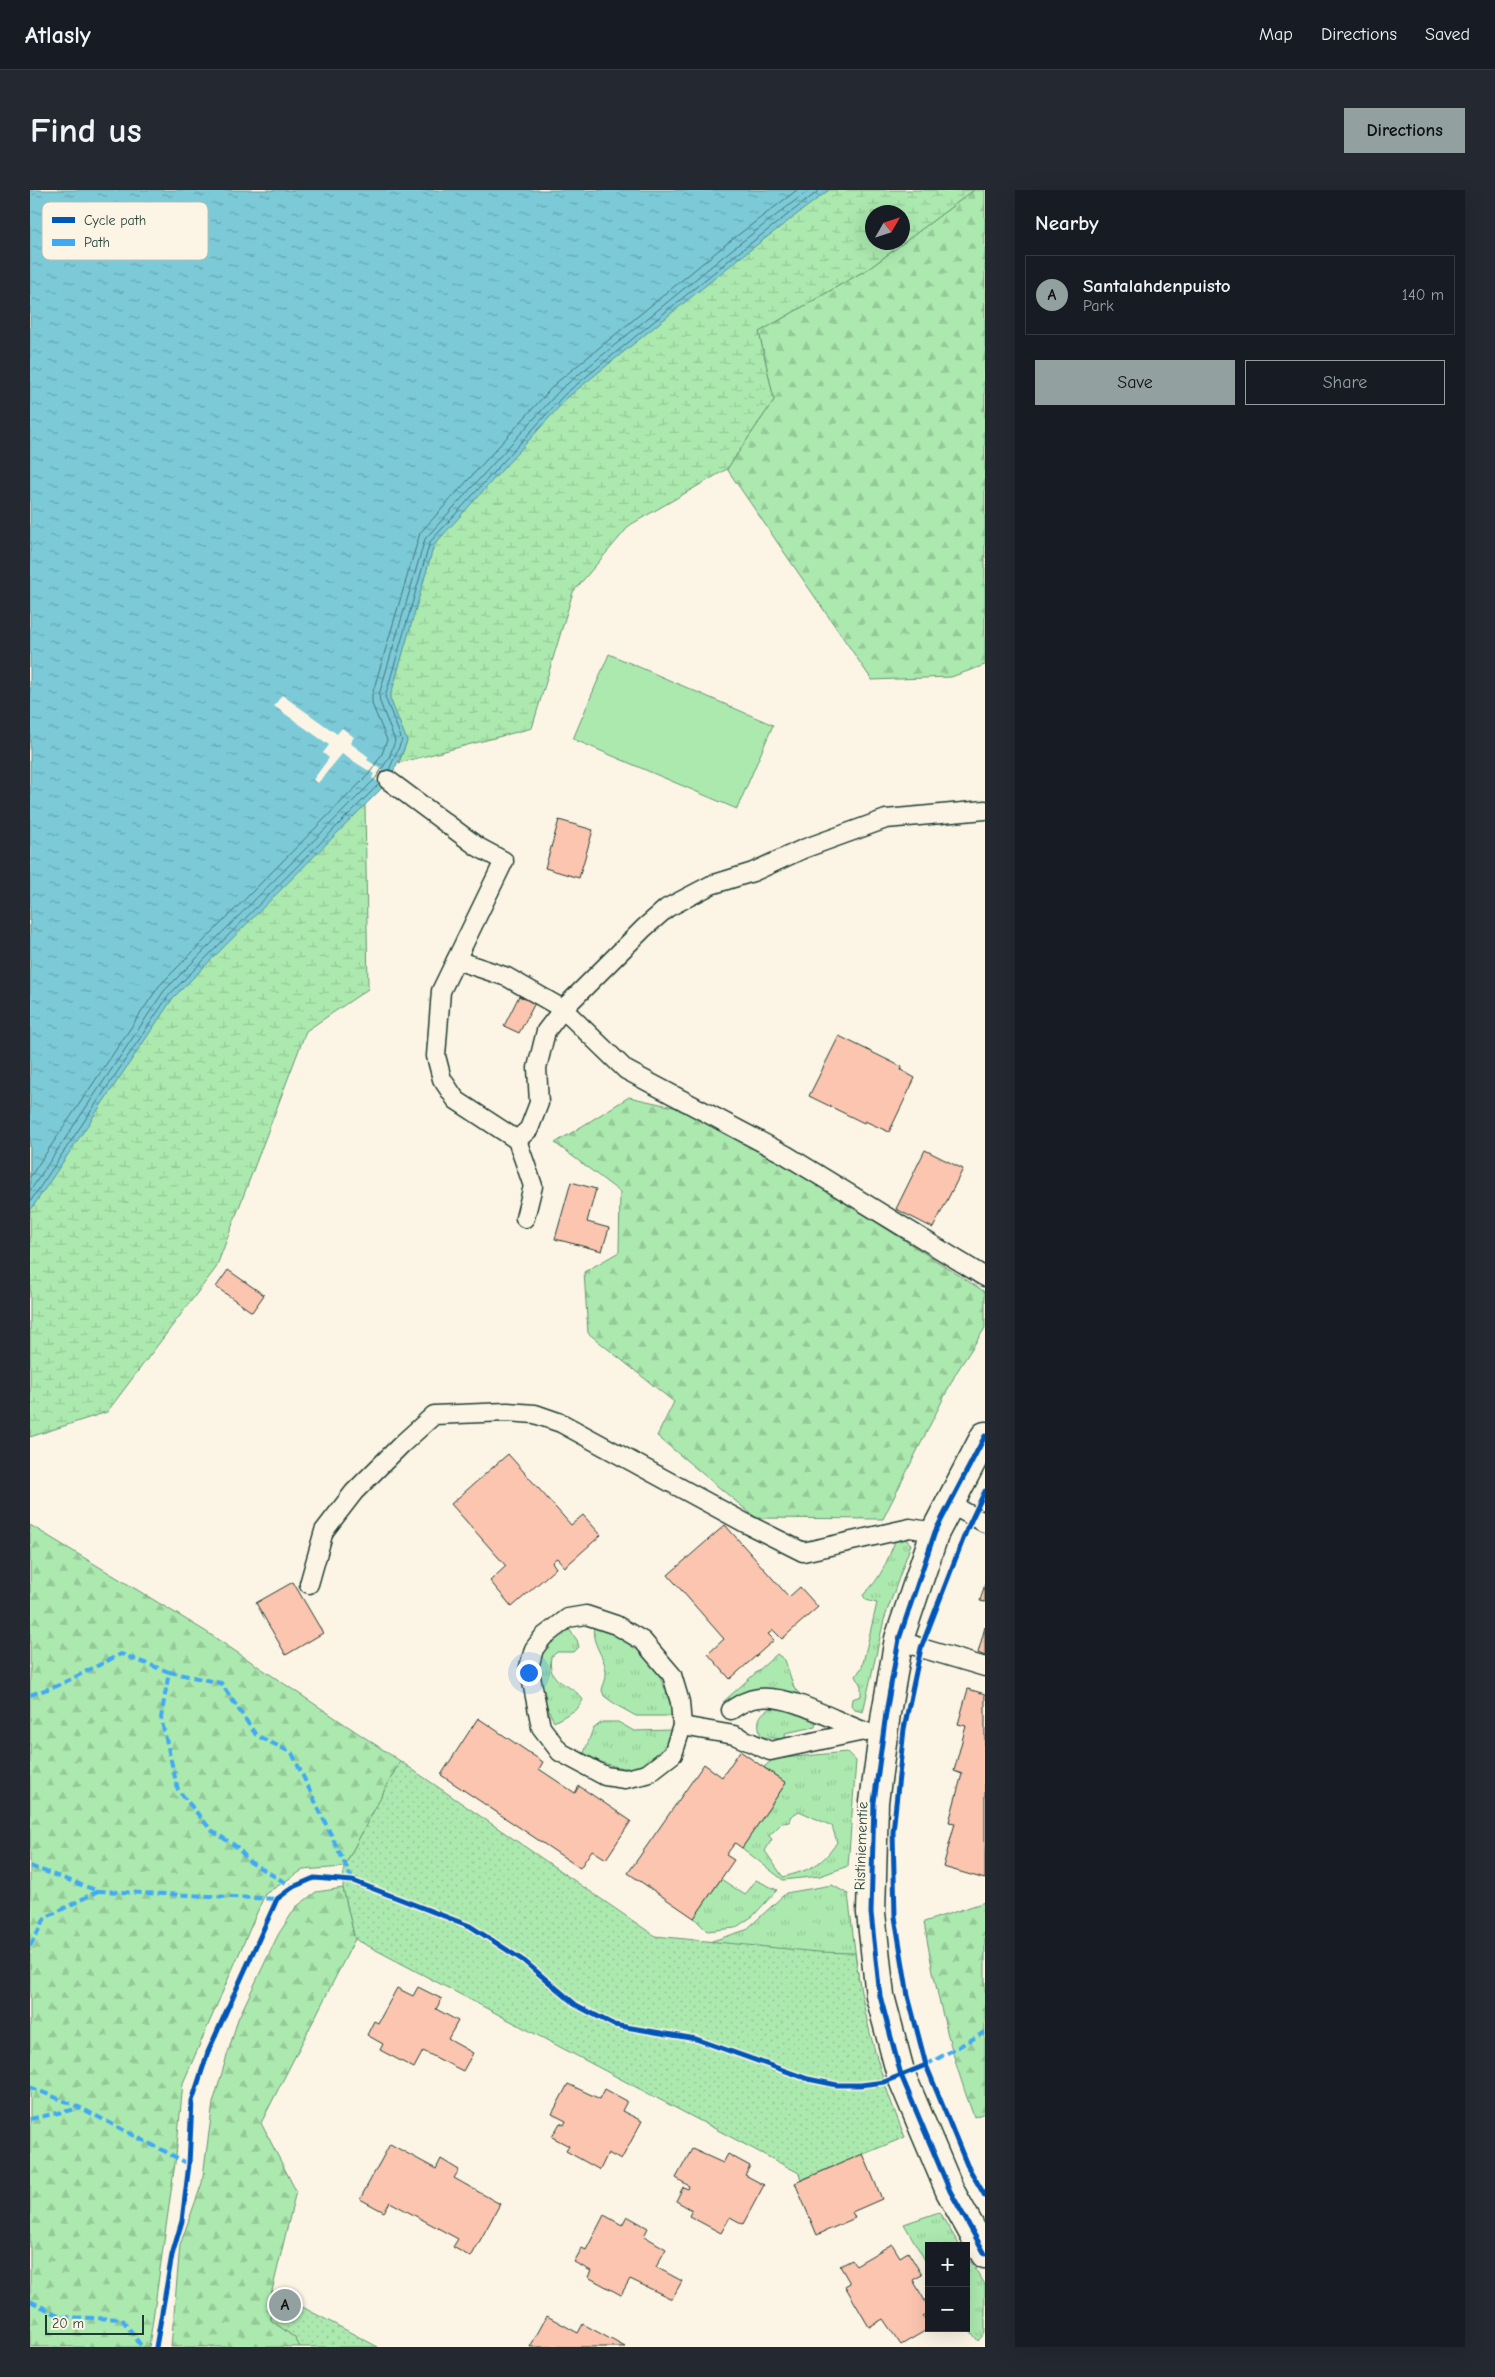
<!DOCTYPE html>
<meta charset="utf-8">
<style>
body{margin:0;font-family:"Comic Neue",sans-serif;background:#242831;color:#f1f3f6}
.controls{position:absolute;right:15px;bottom:15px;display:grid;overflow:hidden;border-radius:0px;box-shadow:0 5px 20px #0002}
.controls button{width:45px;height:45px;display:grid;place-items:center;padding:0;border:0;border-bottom:1px solid #363941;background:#171b24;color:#f1f3f6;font:25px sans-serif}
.compass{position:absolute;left:835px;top:15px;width:45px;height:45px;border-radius:50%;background:#171b24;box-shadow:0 5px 20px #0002;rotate:51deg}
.scale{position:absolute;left:15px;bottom:12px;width:99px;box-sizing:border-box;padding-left:5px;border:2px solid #1f3d34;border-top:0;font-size:14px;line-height:18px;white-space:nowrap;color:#1f3d34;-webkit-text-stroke:4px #fcf5e5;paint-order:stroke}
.you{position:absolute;left:498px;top:1482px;width:18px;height:18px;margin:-12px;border:4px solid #fff;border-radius:50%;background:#1a73e8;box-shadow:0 0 0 8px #1a73e833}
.badge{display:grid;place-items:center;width:32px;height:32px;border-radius:50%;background:#92a19f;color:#111;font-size:16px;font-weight:700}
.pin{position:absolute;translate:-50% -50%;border:2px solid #fff;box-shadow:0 1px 5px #0006}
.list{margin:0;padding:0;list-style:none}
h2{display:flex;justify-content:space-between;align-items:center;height:65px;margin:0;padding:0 20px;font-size:21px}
h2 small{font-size:16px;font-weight:400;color:#9ea1a6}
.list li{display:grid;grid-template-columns:32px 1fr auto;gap:15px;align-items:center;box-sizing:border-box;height:80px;margin:0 10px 10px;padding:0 10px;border:1px solid #363941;border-radius:0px}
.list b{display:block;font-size:19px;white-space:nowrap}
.list p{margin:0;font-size:16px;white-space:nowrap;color:#9ea1a6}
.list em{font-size:16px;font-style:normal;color:#9ea1a6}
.actions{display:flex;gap:10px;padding:15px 20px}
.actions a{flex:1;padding:11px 0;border:1px solid #92a19f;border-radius:0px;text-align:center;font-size:18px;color:#92a19f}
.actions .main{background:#92a19f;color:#111}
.map{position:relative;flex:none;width:955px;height:2157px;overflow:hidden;border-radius:0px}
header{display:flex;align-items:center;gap:30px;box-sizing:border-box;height:70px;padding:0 25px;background:#171b24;border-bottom:1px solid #363941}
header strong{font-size:24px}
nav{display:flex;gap:28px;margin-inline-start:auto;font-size:18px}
.intro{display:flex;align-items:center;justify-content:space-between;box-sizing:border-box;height:120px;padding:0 30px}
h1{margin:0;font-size:35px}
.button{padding:12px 22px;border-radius:0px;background:#92a19f;color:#111;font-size:18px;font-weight:700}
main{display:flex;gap:30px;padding:0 30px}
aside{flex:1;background:#171b24;border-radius:0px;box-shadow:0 5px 20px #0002}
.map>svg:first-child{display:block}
.grass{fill:url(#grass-tufts);stroke:#669372;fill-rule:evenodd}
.forest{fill:url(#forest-firs);stroke:#669372}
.wetland{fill:url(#wetland-marsh);stroke:#669372;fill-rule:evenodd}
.park{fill:url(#park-dots);stroke:#669372}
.pitch{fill:#ace9af;stroke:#669372}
.water{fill:url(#water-ripples);stroke:#569296}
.pier{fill:#fcf5e5}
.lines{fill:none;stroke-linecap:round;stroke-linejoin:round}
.shore{stroke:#447576;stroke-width:1}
.building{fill:#fcc5af;stroke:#1f3d34}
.service-casing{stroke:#1f3d34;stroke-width:21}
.minor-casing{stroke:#1f3d34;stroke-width:31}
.service{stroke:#fcf5e5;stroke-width:18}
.minor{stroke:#fcf5e5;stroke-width:28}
.quiet{stroke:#3fa9f5;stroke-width:4;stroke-dasharray:8 4;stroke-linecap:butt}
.cycleway-casing{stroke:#fcf5e5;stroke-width:8}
.cycleway{stroke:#0057b8;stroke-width:5}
.labels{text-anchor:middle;stroke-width:5;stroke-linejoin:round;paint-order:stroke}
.street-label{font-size:15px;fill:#1f3d34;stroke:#fcf5e5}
.key{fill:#fcf5e5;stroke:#babeb0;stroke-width:1}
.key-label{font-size:14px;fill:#1f3d34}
</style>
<header>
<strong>Atlasly</strong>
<nav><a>Map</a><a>Directions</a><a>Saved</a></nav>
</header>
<div class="intro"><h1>Find us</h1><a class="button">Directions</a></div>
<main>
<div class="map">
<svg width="955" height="2157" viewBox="0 0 955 2157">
<defs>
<pattern id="grass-tufts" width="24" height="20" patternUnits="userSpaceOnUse" patternTransform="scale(1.25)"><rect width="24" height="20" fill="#ace9af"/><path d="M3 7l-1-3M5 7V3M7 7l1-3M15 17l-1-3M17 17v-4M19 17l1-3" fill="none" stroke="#94c997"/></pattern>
<pattern id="forest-firs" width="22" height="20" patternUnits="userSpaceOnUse" patternTransform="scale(1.25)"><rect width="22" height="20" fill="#ace9af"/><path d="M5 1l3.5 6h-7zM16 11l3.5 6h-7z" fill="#94c997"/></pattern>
<pattern id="wetland-marsh" width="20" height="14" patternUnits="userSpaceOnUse" patternTransform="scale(1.25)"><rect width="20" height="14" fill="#ace9af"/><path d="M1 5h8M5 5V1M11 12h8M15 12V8" fill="none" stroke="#94c997"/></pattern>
<pattern id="park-dots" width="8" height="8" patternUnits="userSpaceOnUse" patternTransform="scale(1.25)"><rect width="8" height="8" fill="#ace9af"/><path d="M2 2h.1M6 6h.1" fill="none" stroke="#94c997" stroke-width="1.8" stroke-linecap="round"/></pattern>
<pattern id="water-ripples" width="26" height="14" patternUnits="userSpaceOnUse" patternTransform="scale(1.25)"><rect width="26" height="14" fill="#7bcad8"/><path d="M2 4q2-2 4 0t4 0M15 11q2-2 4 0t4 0" fill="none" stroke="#64a5b0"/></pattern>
</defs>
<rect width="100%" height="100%" fill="#fcf5e5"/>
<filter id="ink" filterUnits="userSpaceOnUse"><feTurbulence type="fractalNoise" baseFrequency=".02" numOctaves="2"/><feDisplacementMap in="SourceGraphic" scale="10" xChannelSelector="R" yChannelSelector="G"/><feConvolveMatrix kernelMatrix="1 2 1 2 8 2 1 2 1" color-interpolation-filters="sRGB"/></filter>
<g filter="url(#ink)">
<!-- grass -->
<g class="grass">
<path d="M866 1349H875L881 1354 854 1430 833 1522 825 1520 821 1515 822 1509 831 1506V1496L826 1486 832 1477 847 1413 836 1410 833 1405C851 1389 857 1371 866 1349Z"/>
<path d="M564 1436C575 1440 586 1444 596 1449 624 1463 636 1498 644 1526H606L588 1516 574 1506 572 1500C573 1495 576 1490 576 1485 577 1467 560 1455 564 1436Z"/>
<path d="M539 1439 547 1450 549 1457 544 1462H527L521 1467C516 1495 542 1492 553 1510L547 1519 524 1532C506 1493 496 1464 539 1439Z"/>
<path d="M747 1464 755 1470 764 1498 772 1506C751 1499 731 1498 710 1504 704 1506 698 1512 693 1512Z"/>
<path d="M740 1518 760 1520 786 1531 785 1537 755 1543 756 1549 731 1547C727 1532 727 1526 740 1518Z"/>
<path d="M572 1532H588L604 1541 642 1540C641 1545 641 1554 638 1559 620 1589 578 1579 554 1563L563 1539Z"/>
<path d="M817 1562 826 1571 818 1676 790 1686 753 1690 712 1658 756 1593 734 1577 743 1569ZM769 1621 802 1636 807 1652C792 1676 779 1680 753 1687L735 1661 742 1649 739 1646 752 1633 760 1632V1627Z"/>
<path d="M691 1689 715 1705 726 1690 747 1700 723 1726 705 1738 677 1741 664 1728Z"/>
<path d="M802 1695 818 1704 829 1793 679 1752 716 1740 756 1703Z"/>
<path d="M909 2022 930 2056H899V2077L874 2034Z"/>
<path d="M936 2065 955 2094V2143L948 2151 936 2135Z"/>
</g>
<!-- forest -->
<g class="forest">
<path d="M944 0H955V475L921 487 842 490 697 279 744 210 729 142 841 77Z"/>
<path d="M599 907 679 925 955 1102V1138L926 1183 853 1329 726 1328 627 1246 644 1212 558 1143 554 1082 589 1062 590 1002 525 953Z"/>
<path d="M0 1335 175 1441 370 1571 314 1677 273 1680 235 1704 153 1893 146 1966 119 2157H0Z"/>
<path d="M313 1698 325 1749 231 1933 266 2001 242 2101 241 2130 265 2148 270 2157H141L150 2055 172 1993 183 1913 208 1829 248 1745 266 1717 286 1702Z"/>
<path d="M955 1712V1923L944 1927C920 1863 905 1799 894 1732Z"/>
</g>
<!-- wetland -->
<g class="wetland">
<path d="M665 0H944L841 77 729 142 744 210 697 279 600 335 543 402 502 538 369 573 377 551 305 422ZM842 22H872V52H842Z"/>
<path d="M335 615 338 799 276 841 186 1078 77 1222 0 1247V720Z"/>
</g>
<!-- park -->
<g class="park">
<path d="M370 1571 625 1746 788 1762 825 1763C833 1826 850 1888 875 1947L771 1990 769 1983 325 1749 313 1698 314 1677Z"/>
<path d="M242 2101 348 2157H270L265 2148 241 2130Z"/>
</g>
<!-- pitch -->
<path class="pitch" d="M579 464 743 535 707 619 543 549Z"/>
<!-- water -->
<path class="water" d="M0 0H799L707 70 538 207 404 355 360 508 377 551C371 567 364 581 354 596L143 808 0 1021Z"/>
<!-- pier -->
<path class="pier" d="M252 505 307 544 312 538 324 547 320 553 339 567 337 570 361 585 354 596 342 588 344 584 312 564 288 593 283 590 299 568 293 563 299 555 244 516Z"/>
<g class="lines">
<!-- shore -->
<g class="shore">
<path d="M359 580 372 550 355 507 400 352 535 204 704 66 790 0"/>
<path d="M0 987 129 796 339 584 352 564 357 550 342 514V505L390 343 526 193 695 55 767 0"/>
<path d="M0 1001 134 801 345 589 359 568 365 551 350 512 349 505 395 349 531 199 700 61 779 0"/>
<path d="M0 1012 139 805 349 594"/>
</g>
</g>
<!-- building -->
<g class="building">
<path d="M529 630 563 640 549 688 515 678Z"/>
<path d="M489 806 505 813 489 843 474 836Z"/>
<path d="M809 846 872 877 871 880 885 888 859 942 835 931 834 933 779 906Z"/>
<path d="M895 960 933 979 903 1038 866 1019Z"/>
<path d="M541 992 566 999 557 1032 579 1038 572 1061 525 1049Z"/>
<path d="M198 1080 234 1105 222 1122 186 1097Z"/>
<path d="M478 1264 541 1335 553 1325 571 1345 535 1377 527 1368 524 1370 522 1372 526 1378 482 1417 460 1391 476 1376 421 1314Z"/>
<path d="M695 1335 759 1407 770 1397 788 1417 752 1449 743 1440 741 1442 738 1444 744 1450 700 1489 678 1464 694 1449 638 1385Z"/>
<path d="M263 1392 293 1443 256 1465 226 1413Z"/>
<path d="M955 1394V1412L950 1411Z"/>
<path d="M955 1437V1466L948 1463Z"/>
<path d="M938 1499 955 1504V1689L913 1677 925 1633 919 1632 932 1584 924 1581 936 1536 928 1534Z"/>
<path d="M448 1528 513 1572 509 1579 545 1603 549 1596 601 1631 576 1669 562 1660 550 1678 411 1585Z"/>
<path d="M710 1561 756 1593 712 1658 705 1653 696 1665 704 1670 664 1728 598 1683 674 1574 692 1587Z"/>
<path d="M388 1797 412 1809 406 1819 428 1831 418 1849 443 1863 433 1881 393 1861 384 1878 350 1860 353 1854 337 1845 344 1831 348 1833 367 1798 383 1806Z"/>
<path d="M538 1894 570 1909 575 1899 597 1911 592 1921 612 1931 591 1970 578 1963 570 1980 536 1961 539 1956 522 1947 530 1933 534 1935 536 1931 522 1924Z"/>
<path d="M360 1954 406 1979 411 1969 429 1980 424 1988 470 2014 441 2067 423 2057 428 2049 360 2012 354 2022 330 2009Z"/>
<path d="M662 1959 693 1973 698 1964 720 1976 715 1985 734 1995 713 2034 700 2027 691 2043 659 2026 662 2020 646 2011 653 1997 658 1999 659 1996 646 1988Z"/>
<path d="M833 1964 852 2009 822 2022 825 2028 787 2045 765 1993Z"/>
<path d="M574 2025 592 2035 597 2026 618 2038 614 2046 636 2059 626 2077 652 2091 642 2109 600 2089 591 2105 558 2087 561 2081 544 2072 552 2058 556 2060Z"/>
<path d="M862 2054 870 2067 878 2062 892 2085 883 2090 899 2118V2123L893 2126 900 2138 871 2155 853 2129 839 2137 815 2096 820 2093 810 2076 822 2070 826 2075Z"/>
<path d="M517 2126 548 2143 553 2134 595 2157H500Z"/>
</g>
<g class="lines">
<defs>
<g id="service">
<path d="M358 590 448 657 474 671 411 801 406 866 412 889 426 910 487 950 503 996 495 1028"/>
<path d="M426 770 477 787 533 819 596 880 756 965 955 1087"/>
<path d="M487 950 499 939 509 913 507 878 516 841 533 819 614 738 637 718 681 695 723 682 773 659 856 629 955 620"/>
<path d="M920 1314 955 1333"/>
<path d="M279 1394 294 1341 324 1302 372 1254 404 1225 477 1222 505 1224 531 1233 717 1334 773 1362 880 1338 905 1342"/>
<path d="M556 1425 586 1435 613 1451 642 1485 650 1512 652 1536 643 1564 617 1584 595 1589 575 1586 530 1562 511 1537 499 1477 504 1459 513 1447 538 1428Z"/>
<path d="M869 1449 891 1458 955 1477"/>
<path d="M701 1520C710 1514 718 1509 729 1508 760 1504 807 1532 836 1542"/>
<path d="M652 1536 704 1545 740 1561 834 1541"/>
</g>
<path id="minor" d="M955 1246 905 1342 869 1449 856 1523 844 1612 841 1723 850 1806 871 1885 920 2001 955 2064"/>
</defs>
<!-- service casing -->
<use href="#service" class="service-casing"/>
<!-- minor casing -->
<use href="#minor" class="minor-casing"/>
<!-- service -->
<use href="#service" class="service"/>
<!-- minor -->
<use href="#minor" class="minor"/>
<!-- quiet -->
<g class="quiet">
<path d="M139 1482 191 1493 226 1545 262 1563 323 1691"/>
<path d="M0 1505 27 1496 91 1464 139 1482 131 1528 148 1600 181 1640 207 1657 220 1672 263 1697"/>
<path d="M0 1676 68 1701 247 1709"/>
<path d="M0 1756 15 1728 68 1701"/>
<path d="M896 1875 955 1842"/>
<path d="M0 1897 51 1918 159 1974"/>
<path d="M0 1929 51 1918"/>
<path d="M0 2111 32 2127 92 2129 112 2157"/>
</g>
<defs>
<g id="cycleway">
<path d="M955 1246 905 1342 869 1449 856 1523 844 1612 841 1723 850 1806 871 1885 920 2001 955 2064"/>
<path d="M955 1301 937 1339 891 1458 874 1539 863 1642 865 1727 878 1806 896 1875 937 1975 955 2006"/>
<path d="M126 2157 142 2065 152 2031 159 1974 162 1911 178 1862 247 1709 263 1697 284 1688 323 1691 440 1736 494 1771 546 1815 584 1835 666 1849 778 1889 807 1895H831L854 1892 896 1875"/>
</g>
</defs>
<!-- cycleway casing -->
<use href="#cycleway" class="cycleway-casing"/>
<!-- cycleway -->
<use href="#cycleway" class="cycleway"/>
</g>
</g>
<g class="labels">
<!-- street labels -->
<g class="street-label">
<text transform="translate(831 1656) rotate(-88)" y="5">Ristiniementie</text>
</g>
</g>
<!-- legend -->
<rect x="12" y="12" width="166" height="58" rx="8" class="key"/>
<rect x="22" y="27" width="23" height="6" fill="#0057b8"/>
<rect x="22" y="49" width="23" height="7" fill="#3fa9f5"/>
<g class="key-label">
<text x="54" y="35">Cycle path</text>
<text x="54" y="57">Path</text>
</g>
</svg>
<div class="controls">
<button>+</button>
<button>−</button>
</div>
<svg class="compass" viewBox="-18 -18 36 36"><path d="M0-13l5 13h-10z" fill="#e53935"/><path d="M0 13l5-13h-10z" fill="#9ea1a6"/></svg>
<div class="scale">20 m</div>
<div class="you"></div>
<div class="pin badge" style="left:255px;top:2115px">A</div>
</div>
<aside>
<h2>Nearby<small></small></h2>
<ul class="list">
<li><span class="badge">A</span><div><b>Santalahdenpuisto</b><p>Park</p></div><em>140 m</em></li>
</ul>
<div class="actions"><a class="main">Save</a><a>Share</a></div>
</aside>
</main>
